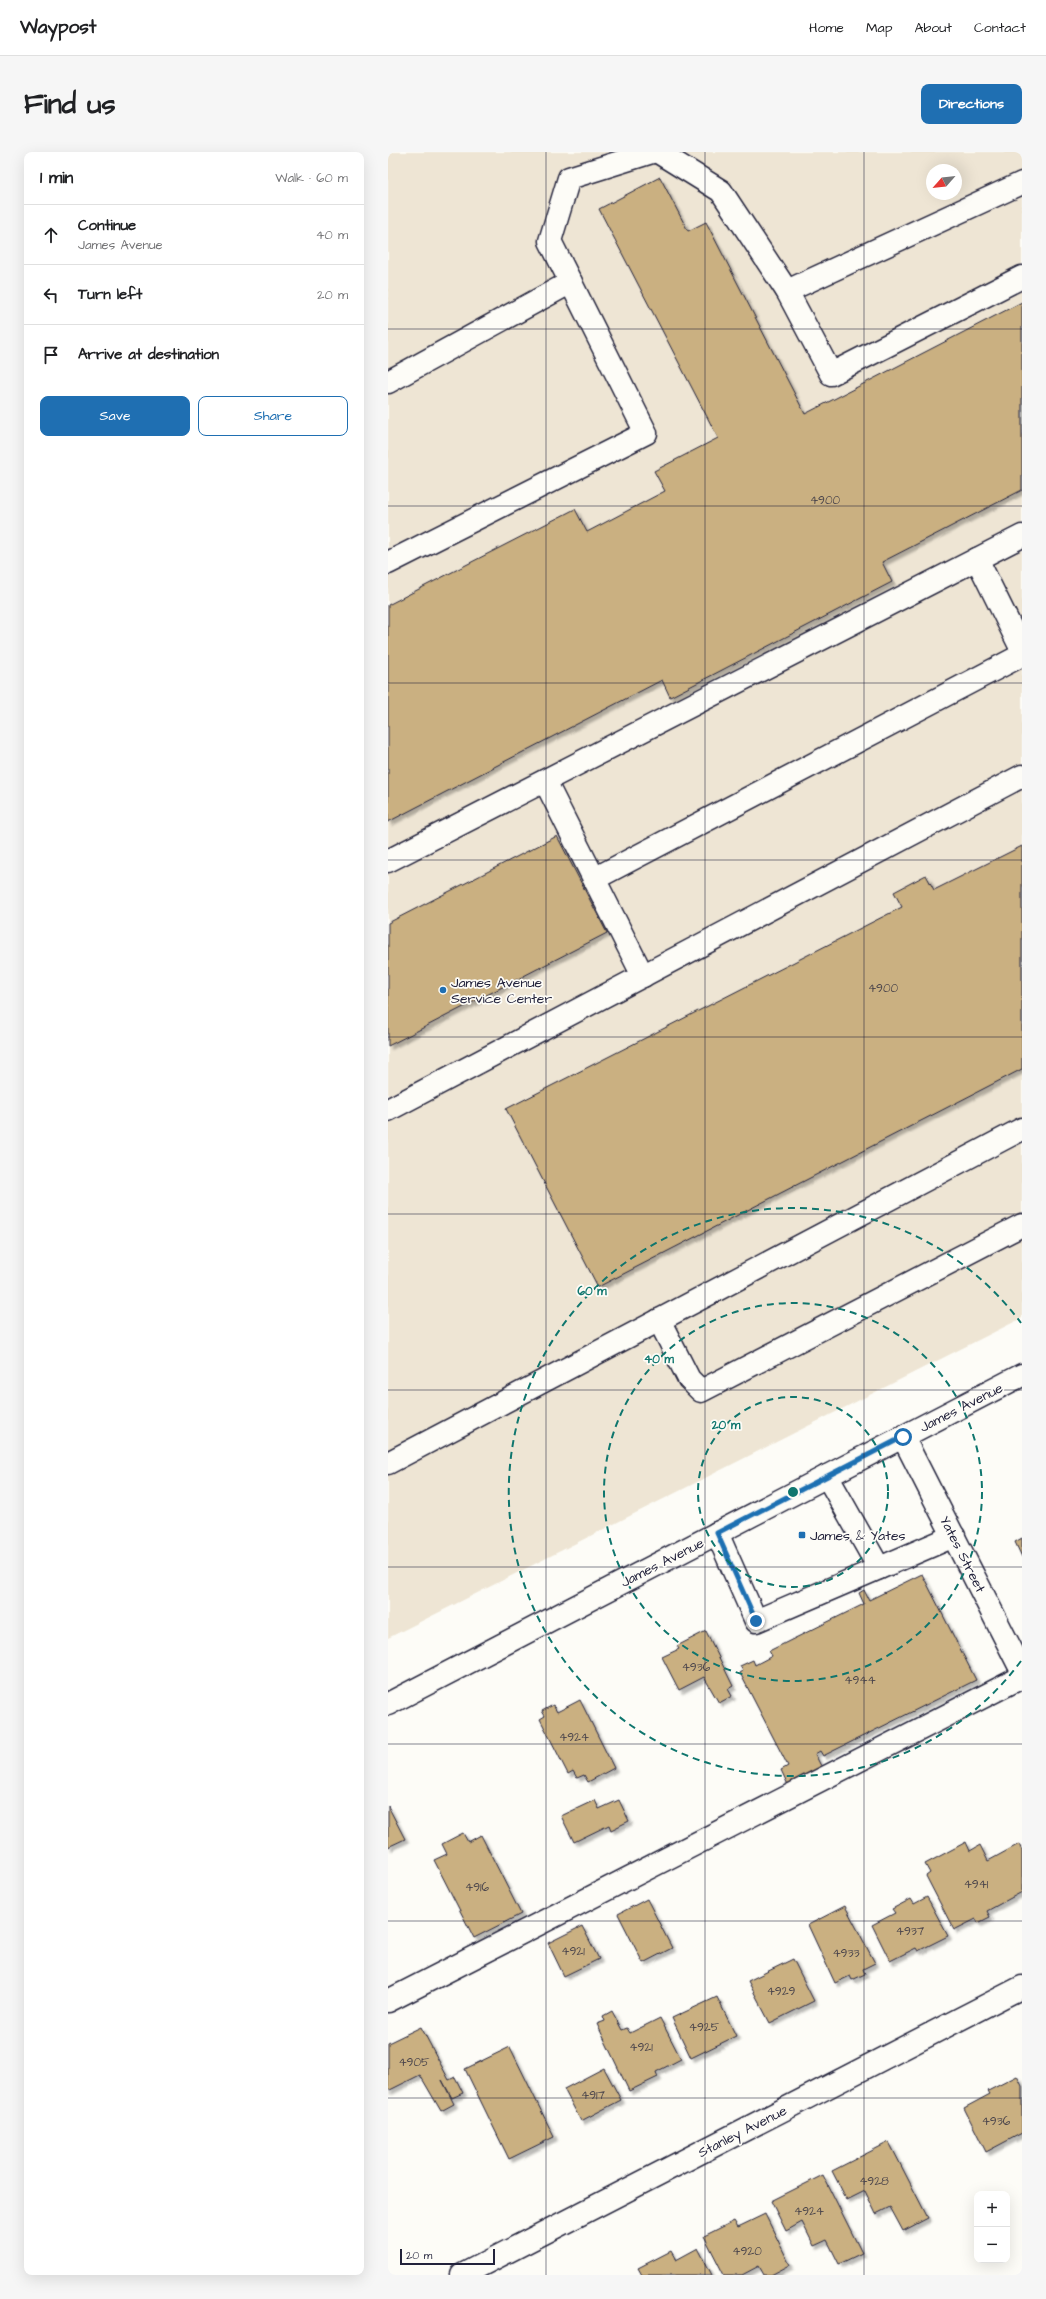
<!DOCTYPE html>
<meta charset="utf-8">
<style>
body{margin:0;font-family:"Architects Daughter",sans-serif;background:#f6f6f6;color:#202124}
.controls{position:absolute;right:12px;bottom:12px;display:grid;overflow:hidden;border-radius:8px;box-shadow:0 4px 16px #0002}
.controls button{width:36px;height:36px;display:grid;place-items:center;padding:0;border:0;border-bottom:1px solid #e0e0e0;background:#fff;color:#202124;font:20px sans-serif}
.compass{position:absolute;left:538px;top:12px;width:36px;height:36px;border-radius:50%;background:#fff;box-shadow:0 4px 16px #0002;rotate:243deg}
.scale{position:absolute;left:12px;bottom:10px;width:95px;box-sizing:border-box;padding-left:4px;border:2px solid #22223b;border-top:0;font-size:11px;line-height:14px;white-space:nowrap;color:#22223b;-webkit-text-stroke:3px #fdfcf7;paint-order:stroke}
.stop{position:absolute;width:12px;height:12px;margin:-9px;border:3px solid #1f6fb2;border-radius:50%;background:#fff}
.stop.end{background:#1f6fb2;border-color:#fff;box-shadow:0 1px 4px #0008}
.list{margin:0;padding:0;list-style:none}
h2{display:flex;justify-content:space-between;align-items:center;height:52px;margin:0;padding:0 16px;font-size:17px}
h2 small{font-size:13px;font-weight:400;color:#757577}
.list li{display:grid;grid-template-columns:26px 1fr auto;gap:12px;align-items:center;box-sizing:border-box;height:60px;padding:0 16px;border-top:1px solid #e0e0e0}
.list b{display:block;font-size:15px;white-space:nowrap}
.list p{margin:0;font-size:13px;white-space:nowrap;color:#757577}
.list em{font-size:13px;font-style:normal;color:#757577}
.actions{display:flex;gap:8px;padding:12px 16px}
.actions a{flex:1;padding:9px 0;border:1px solid #1f6fb2;border-radius:8px;text-align:center;font-size:14px;color:#1f6fb2}
.actions .main{background:#1f6fb2;color:#fff}
.icon{flex:none;width:22px;height:22px;fill:none;stroke:currentColor;stroke-width:2;stroke-linecap:round;stroke-linejoin:round}
.map{position:relative;flex:none;width:634px;height:2123px;overflow:hidden;border-radius:8px}
header{display:flex;align-items:center;gap:24px;box-sizing:border-box;height:56px;padding:0 20px;background:#fff;border-bottom:1px solid #e0e0e0}
header strong{font-size:19px}
nav{display:flex;gap:22px;margin-inline-start:auto;font-size:14px}
.intro{display:flex;align-items:center;justify-content:space-between;box-sizing:border-box;height:96px;padding:0 24px}
h1{margin:0;font-size:28px}
.button{padding:10px 18px;border-radius:8px;background:#1f6fb2;color:#fff;font-size:14px;font-weight:700}
main{display:flex;gap:24px;padding:0 24px}
aside{flex:1;background:#fff;border-radius:8px;box-shadow:0 4px 16px #0002}
.map>svg:first-child{display:block}
.built{fill:#eee5d4;fill-rule:evenodd}
.building{fill:#cab081;stroke:#22223b;filter:url(#shadow)}
.lines{fill:none;stroke-linecap:round;stroke-linejoin:round}
.minor-casing{stroke:#22223b;stroke-width:25}
.major-casing{stroke:#22223b;stroke-width:25}
.minor{stroke:#fdfcf7;stroke-width:22}
.major{stroke:#fdfcf7;stroke-width:22}
.route{stroke:#1f6fb2;stroke-width:5}
.grid{fill:none;stroke:#22223b;stroke-width:1;stroke-opacity:0.55}
.ring{fill:none;stroke:#0f766e;stroke-width:2;stroke-dasharray:7 5}
.poi-dot{fill:#1f6fb2;stroke:#fdfcf7;stroke-width:1.5}
.labels{text-anchor:middle;stroke-width:3.5;stroke-linejoin:round;paint-order:stroke}
.number-label{font-size:12px;fill:#4c464c}
.poi-label{font-size:14px;fill:#22223b;stroke:#fdfcf7;text-anchor:start}
.street-label{font-size:14px;fill:#22223b;stroke:#fdfcf7}
.centre{fill:#0f766e;stroke:#fdfcf7;stroke-width:2}
.ring-label{font-size:12px;text-anchor:middle;font-weight:bold;fill:#0f766e;stroke:#fdfcf7;stroke-width:3.5;stroke-linejoin:round;paint-order:stroke}
</style>
<header>
<strong>Waypost</strong>
<nav><a>Home</a><a>Map</a><a>About</a><a>Contact</a></nav>
</header>
<div class="intro"><h1>Find us</h1><a class="button">Directions</a></div>
<main>
<aside>
<h2>1 min<small>Walk · 60 m</small></h2>
<ul class="list">
<li><svg class="icon" aria-label="ahead" viewBox="0 0 24 24"><path d="M12 20V5M6 11l6-6 6 6"/></svg><div><b>Continue</b><p>James Avenue</p></div><em>40 m</em></li>
<li><svg class="icon" aria-label="left" viewBox="0 0 24 24"><path d="M17 20v-9H6M10 6l-5 5 5 5"/></svg><div><b>Turn left</b></div><em>20 m</em></li>
<li><svg class="icon" aria-label="arrive" viewBox="0 0 24 24"><path d="M6 21V4h12l-3 4 3 4H6"/></svg><div><b>Arrive at destination</b></div></li>
</ul>
<div class="actions"><a class="main">Save</a><a>Share</a></div>
</aside>
<div class="map">
<svg width="634" height="2123" viewBox="0 0 634 2123">
<defs>
<filter id="shadow"><feDropShadow dx="3.5" dy="3.5" stdDeviation="1" flood-color="#0004"/></filter>
</defs>
<rect width="100%" height="100%" fill="#fdfcf7"/>
<filter id="ink" filterUnits="userSpaceOnUse"><feTurbulence type="fractalNoise" baseFrequency=".025" numOctaves="2"/><feDisplacementMap in="SourceGraphic" scale="8" xChannelSelector="R" yChannelSelector="G"/><feConvolveMatrix kernelMatrix="1 2 1 2 8 2 1 2 1" color-interpolation-filters="sRGB"/></filter>
<g filter="url(#ink)">
<!-- built -->
<path class="built" d="M0 0H634V1166L0 1486ZM544 18H568V42H544Z"/>
<!-- building -->
<g class="building">
<path d="M272 25 300 79 318 70 417 262 634 150V338L494 410 504 430 282 545 274 528 0 670V453L187 357 199 380 277 339 266 319 330 286 211 57Z"/>
<path d="M169 684 219 781 0 894V771Z"/>
<path d="M634 694V917L210 1135 118 957 514 755 506 740 538 723 546 738Z"/>
<path d="M634 1386V1405L627 1390Z"/>
<path d="M534 1422 588 1528 435 1604 432 1599 427 1602 435 1618 401 1635 393 1618 400 1614 352 1521 355 1519 352 1514 365 1508 367 1513 384 1504 381 1499 476 1452 471 1441 476 1438 481 1448Z"/>
<path d="M318 1479 345 1534 340 1537 344 1544 331 1551 316 1525 291 1538 274 1505 291 1497 289 1494Z"/>
<path d="M192 1548 226 1616 200 1630 196 1623 189 1626 185 1619 180 1622 152 1567 157 1564 154 1559 165 1553 169 1560Z"/>
<path d="M207 1648 211 1657 231 1648 241 1669 223 1678 221 1673 186 1690 173 1664Z"/>
<path d="M0 1654 17 1687 0 1695Z"/>
<path d="M75 1681 80 1690 93 1683 133 1762 86 1786 46 1708 59 1702 54 1692Z"/>
<path d="M578 1690 582 1699 592 1693 600 1709 631 1692 634 1699V1740L599 1759 602 1765 590 1771 588 1767 566 1778 538 1724 542 1721 537 1712Z"/>
<path d="M539 1745 560 1784 530 1799 528 1796 502 1809 484 1773 507 1761 504 1757 523 1747 526 1752Z"/>
<path d="M259 1747 284 1796 255 1811 230 1762Z"/>
<path d="M457 1754 487 1811 475 1817 477 1822 464 1828 462 1824 447 1831 420 1773Z"/>
<path d="M194 1774 211 1807 176 1824 160 1791Z"/>
<path d="M405 1807 426 1849 382 1871 360 1829Z"/>
<path d="M329 1845 348 1884 303 1906 284 1866Z"/>
<path d="M224 1859 234 1878 239 1876 242 1881 272 1866 293 1907 268 1920 270 1925 241 1939 209 1872 217 1869 215 1864Z"/>
<path d="M33 1875 61 1928 67 1925 75 1941 64 1946 54 1928 66 1952 53 1959 32 1923 0 1939V1891Z"/>
<path d="M122 1895 166 1985 121 2007 77 1917Z"/>
<path d="M216 1916 233 1948 193 1969 176 1937Z"/>
<path d="M629 1924 634 1934V1981L598 2000 576 1956 602 1942 600 1939Z"/>
<path d="M501 1990 540 2066 515 2079 502 2055 488 2062 477 2039 459 2048 444 2019Z"/>
<path d="M435 2023 474 2101 451 2112 439 2088 426 2094 414 2070 398 2079 383 2049Z"/>
<path d="M377 2062 402 2113 383 2123H376L371 2114 354 2123H336L316 2084 346 2069 350 2075Z"/>
<path d="M310 2096 324 2123H254L250 2116 283 2099 288 2108Z"/>
</g>
<g class="lines">
<defs>
<g id="minor">
<path d="M270 0 333 39 399 139 443 222 634 125"/>
<path d="M399 139 634 31"/>
<path d="M0 230 183 130"/>
<path d="M589 407 634 498"/>
<path d="M0 411 258 281 162 89 181 26 264 0"/>
<path d="M157 629 255 824"/>
<path d="M0 709 634 384"/>
<path d="M206 727 634 503"/>
<path d="M0 958 634 624"/>
<path d="M271 1168 301 1227 313 1239 634 1073"/>
<path d="M515 1285 634 1519"/>
<path d="M0 1311 634 977"/>
<path d="M439 1324 491 1416"/>
<path d="M329 1381 368 1469 566 1384"/>
<path d="M0 1849 634 1525"/>
<path d="M74 2123 634 1835"/>
</g>
<path id="major" d="M0 1552 634 1223"/>
</defs>
<!-- minor casing -->
<use href="#minor" class="minor-casing"/>
<!-- major casing -->
<use href="#major" class="major-casing"/>
<!-- minor -->
<use href="#minor" class="minor"/>
<!-- major -->
<use href="#major" class="major"/>
</g>
</g>
<g class="lines" filter="url(#ink)">
<!-- route -->
<path class="route" d="M368 1469 329 1381 515 1285"/>
</g>
<!-- grid -->
<path class="grid" d="M158 0V2123M317 0V2123M476 0V2123M0 177H634M0 354H634M0 531H634M0 708H634M0 885H634M0 1062H634M0 1238H634M0 1415H634M0 1592H634M0 1769H634M0 1946H634"/>
<!-- distance rings -->
<g class="ring">
<circle cx="405" cy="1340" r="95"/>
<circle cx="405" cy="1340" r="189"/>
<path d="M633 1509A284 284 0 1 1 633 1171"/>
</g>
<!-- markers -->
<g class="poi-dot">
<circle cx="55" cy="838" r="4"/>
<rect x="410" y="1379" width="8" height="8" rx="2"/>
</g>
<g class="labels">
<!-- number labels -->
<g class="number-label">
<text x="437" y="352">4900</text>
<text x="495" y="840">4900</text>
<text x="308" y="1519">4936</text>
<text x="472" y="1532">4944</text>
<text x="186" y="1589">4924</text>
<text x="588" y="1736">4941</text>
<text x="89" y="1739">4916</text>
<text x="522" y="1783">4937</text>
<text x="185" y="1803">4921</text>
<text x="458" y="1805">4933</text>
<text x="393" y="1843">4929</text>
<text x="316" y="1879">4925</text>
<text x="253" y="1899">4921</text>
<text x="26" y="1914">4905</text>
<text x="205" y="1947">4917</text>
<text x="608" y="1973">4936</text>
<text x="486" y="2033">4928</text>
<text x="421" y="2063">4924</text>
<text x="359" y="2103">4920</text>
</g>
<!-- poi labels -->
<g class="poi-label">
<text x="63" y="835">James Avenue<tspan x="63" dy="16">Service Center</tspan></text>
<text x="422" y="1388">James &amp; Yates</text>
</g>
<!-- street labels -->
<g class="street-label">
<text transform="translate(573 1255) rotate(-27)" y="5">James Avenue</text>
<text transform="translate(575 1402) rotate(63)" y="5">Yates Street</text>
<text transform="translate(274 1410) rotate(-27)" y="5">James Avenue</text>
<text transform="translate(354 1979) rotate(-27)" y="5">Stanley Avenue</text>
</g>
</g>
<circle cx="405" cy="1340" r="6" class="centre"/>
<g class="ring-label">
<text x="204" y="1143">60 m</text>
<text x="271" y="1211">40 m</text>
<text x="338" y="1277">20 m</text>
</g>
</svg>
<div class="controls">
<button>+</button>
<button>−</button>
</div>
<svg class="compass" viewBox="-18 -18 36 36"><path d="M0-13l5 13h-10z" fill="#e53935"/><path d="M0 13l5-13h-10z" fill="#757577"/></svg>
<div class="scale">20 m</div>
<div class="stop" style="left:515px;top:1285px"></div>
<div class="stop end" style="left:368px;top:1469px"></div>
</div>
</main>
